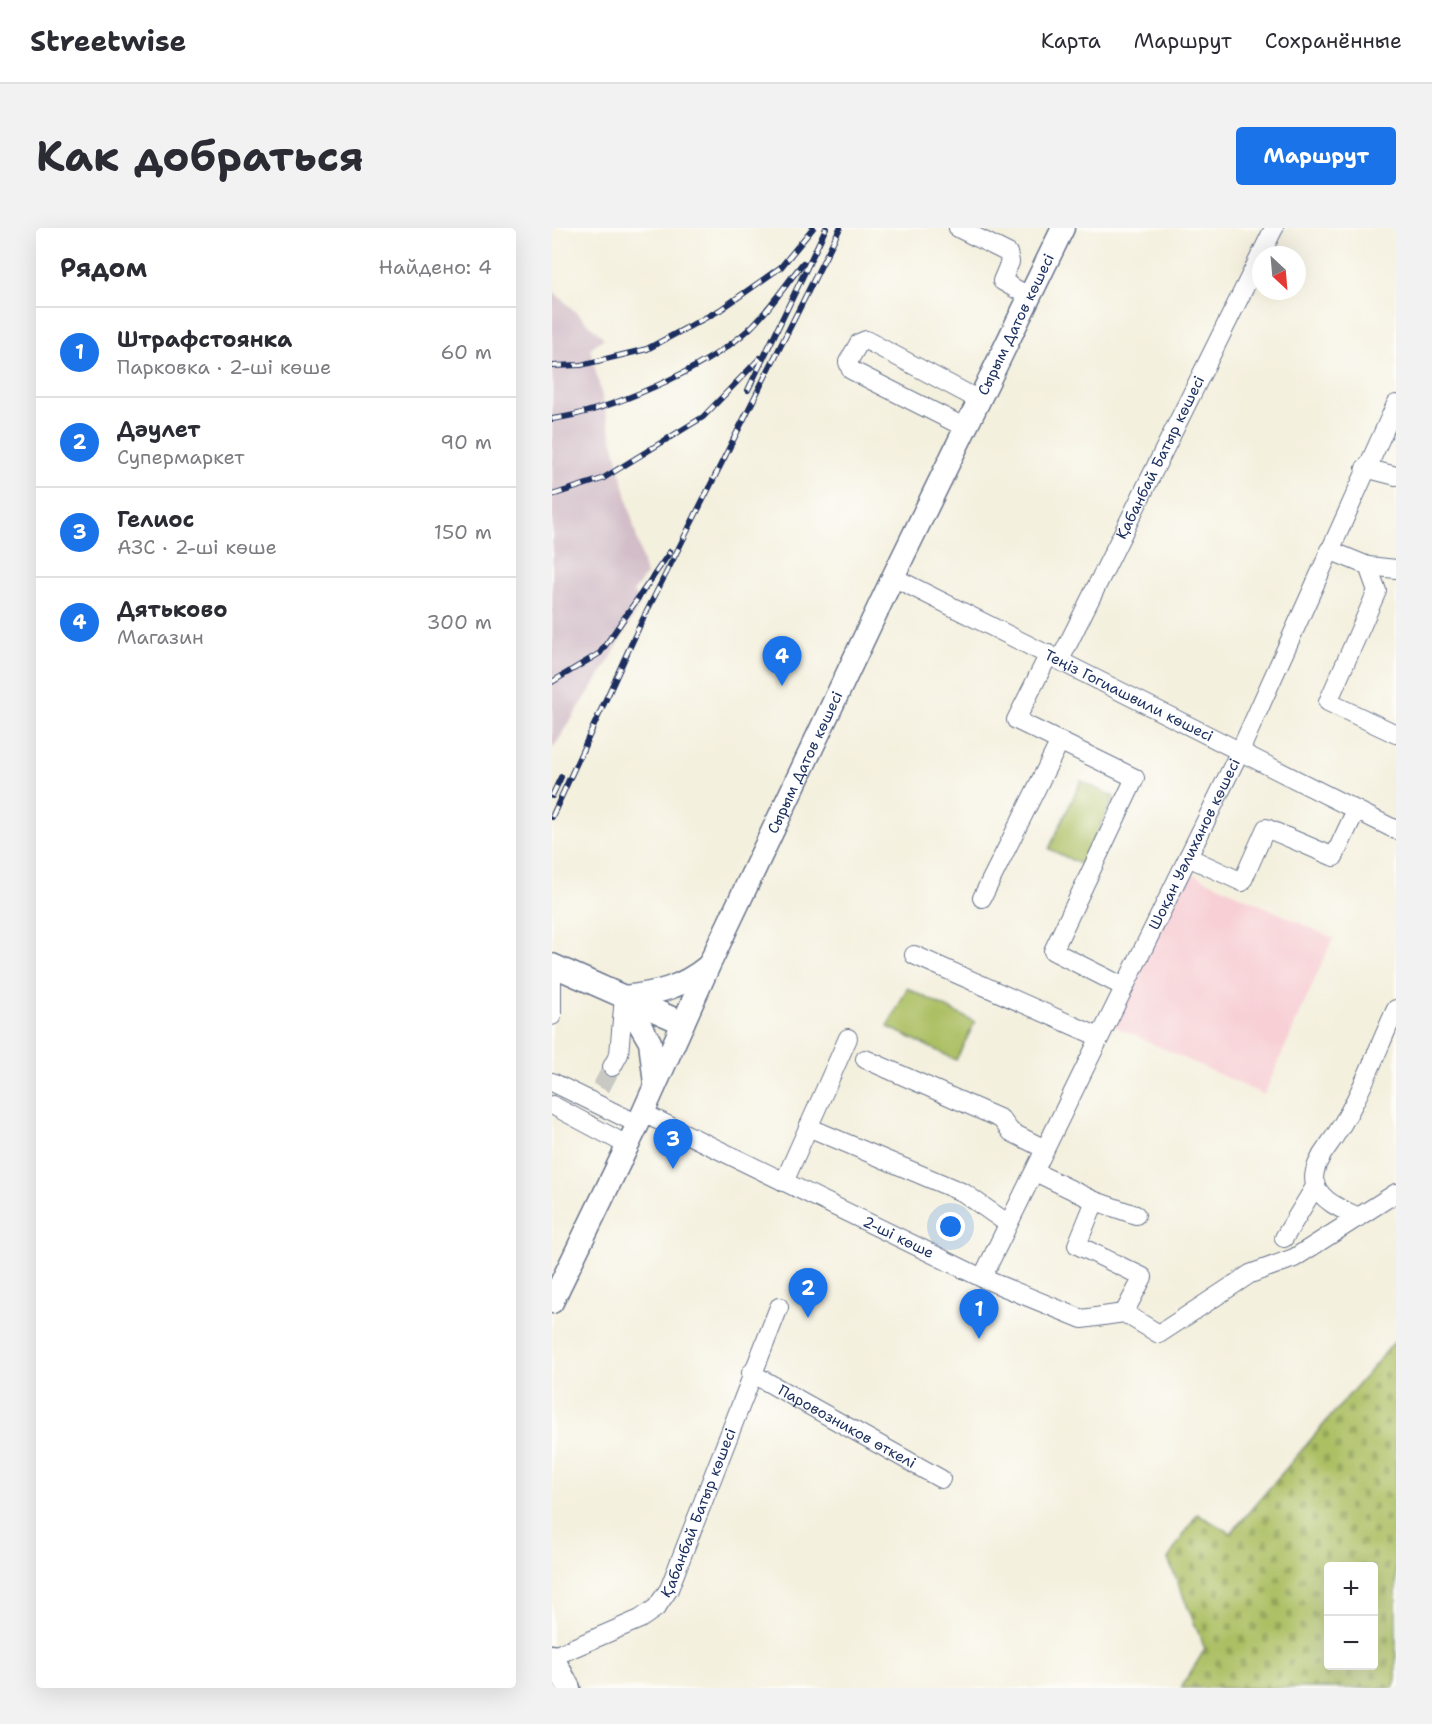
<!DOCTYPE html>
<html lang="ru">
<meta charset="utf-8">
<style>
body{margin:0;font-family:"Shantell Sans",sans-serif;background:#f2f2f3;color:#2b2b33}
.controls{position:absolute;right:18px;bottom:18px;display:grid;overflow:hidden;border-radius:6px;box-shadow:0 6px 24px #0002}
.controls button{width:54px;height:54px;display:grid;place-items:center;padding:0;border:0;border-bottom:2px solid #e1e1e2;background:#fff;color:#2b2b33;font:30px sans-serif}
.compass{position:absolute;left:700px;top:18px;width:54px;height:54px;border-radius:50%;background:#fff;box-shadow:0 6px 24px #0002;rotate:154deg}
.you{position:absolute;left:399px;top:999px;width:21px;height:21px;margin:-15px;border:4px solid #fff;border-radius:50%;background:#1a73e8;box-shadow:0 0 0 9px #1a73e833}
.badge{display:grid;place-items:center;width:39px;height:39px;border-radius:50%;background:#1a73e8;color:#fff;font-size:20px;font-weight:700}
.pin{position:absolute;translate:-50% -50px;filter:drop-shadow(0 2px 3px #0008)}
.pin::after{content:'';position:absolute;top:32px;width:21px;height:18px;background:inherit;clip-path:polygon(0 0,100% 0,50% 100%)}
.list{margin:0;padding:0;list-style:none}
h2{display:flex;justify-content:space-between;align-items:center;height:78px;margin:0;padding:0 24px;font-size:26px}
h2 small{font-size:20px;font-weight:400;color:#7c7c81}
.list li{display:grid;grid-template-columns:39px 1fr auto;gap:18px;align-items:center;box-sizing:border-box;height:90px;padding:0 24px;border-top:2px solid #e1e1e2}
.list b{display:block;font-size:22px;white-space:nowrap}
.list p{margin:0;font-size:20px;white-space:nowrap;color:#7c7c81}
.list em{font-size:20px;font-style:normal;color:#7c7c81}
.map{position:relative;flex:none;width:844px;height:1460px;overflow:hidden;border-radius:6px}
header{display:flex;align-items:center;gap:36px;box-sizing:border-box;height:84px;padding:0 30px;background:#fff;border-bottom:2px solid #e1e1e2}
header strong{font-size:28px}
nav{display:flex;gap:33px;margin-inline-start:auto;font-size:21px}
.intro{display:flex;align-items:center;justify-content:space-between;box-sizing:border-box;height:144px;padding:0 36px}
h1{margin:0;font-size:42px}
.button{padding:15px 27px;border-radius:6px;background:#1a73e8;color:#fff;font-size:21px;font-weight:700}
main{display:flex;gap:36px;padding:0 36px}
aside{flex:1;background:#fff;border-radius:6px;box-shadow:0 6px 24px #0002}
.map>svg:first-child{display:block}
.built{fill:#f7cfd5}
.industrial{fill:#d2bdc8}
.grass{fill:#acbf63;stroke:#647760;stroke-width:1.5}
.cemetery{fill:url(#cemetery-stones);stroke:#647760;stroke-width:1.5;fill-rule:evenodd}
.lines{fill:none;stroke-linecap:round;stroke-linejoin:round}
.minor-tunnel{stroke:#c9c9c4;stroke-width:18;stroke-dasharray:18 9;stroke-linecap:butt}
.minor-casing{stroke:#67738b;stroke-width:20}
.major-casing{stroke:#67738b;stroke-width:25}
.minor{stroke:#fff;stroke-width:18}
.major{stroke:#fff;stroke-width:22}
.rail-casing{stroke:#1b2f5e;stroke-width:6}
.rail{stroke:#fdfcf7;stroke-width:4;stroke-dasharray:11;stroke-linecap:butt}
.labels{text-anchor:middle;stroke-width:4.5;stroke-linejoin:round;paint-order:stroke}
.street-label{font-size:15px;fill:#1b2f5e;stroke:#fdfcf7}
</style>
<header>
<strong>Streetwise</strong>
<nav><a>Карта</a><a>Маршрут</a><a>Сохранённые</a></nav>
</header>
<div class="intro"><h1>Как добраться</h1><a class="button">Маршрут</a></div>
<main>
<aside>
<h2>Рядом<small>Найдено: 4</small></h2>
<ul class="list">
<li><span class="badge">1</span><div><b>Штрафстоянка</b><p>Парковка · 2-ші көше</p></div><em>60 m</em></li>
<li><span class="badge">2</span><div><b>Дәулет</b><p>Супермаркет</p></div><em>90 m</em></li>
<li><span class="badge">3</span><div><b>Гелиос</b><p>АЗС · 2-ші көше</p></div><em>150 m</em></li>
<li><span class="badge">4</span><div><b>Дятьково</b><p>Магазин</p></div><em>300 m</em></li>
</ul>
</aside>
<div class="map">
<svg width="844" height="1460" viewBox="0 0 844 1460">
<defs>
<pattern id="cemetery-stones" width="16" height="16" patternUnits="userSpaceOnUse" patternTransform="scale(1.5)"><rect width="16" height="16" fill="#acbf63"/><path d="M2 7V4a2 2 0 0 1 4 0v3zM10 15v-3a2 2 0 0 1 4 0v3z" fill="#93a458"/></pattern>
</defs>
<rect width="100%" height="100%" fill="#fdfcf7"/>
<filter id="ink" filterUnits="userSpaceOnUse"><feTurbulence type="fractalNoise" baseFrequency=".0167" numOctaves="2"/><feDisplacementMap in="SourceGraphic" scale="12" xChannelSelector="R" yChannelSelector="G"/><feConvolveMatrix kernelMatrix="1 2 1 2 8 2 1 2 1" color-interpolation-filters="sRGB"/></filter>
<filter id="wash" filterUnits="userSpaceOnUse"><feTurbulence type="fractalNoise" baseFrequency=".008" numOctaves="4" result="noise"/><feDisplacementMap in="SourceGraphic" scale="24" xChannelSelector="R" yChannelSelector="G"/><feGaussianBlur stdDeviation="1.35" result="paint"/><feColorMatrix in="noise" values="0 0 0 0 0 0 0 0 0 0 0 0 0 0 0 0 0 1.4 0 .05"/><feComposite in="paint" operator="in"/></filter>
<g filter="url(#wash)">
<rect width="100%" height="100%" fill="#f4f0de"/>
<!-- built -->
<path class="built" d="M637 644 781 710 712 867 558 796Z"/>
<!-- industrial -->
<path class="industrial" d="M0 62 52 110 38 120 94 347 81 364 89 373 60 428 0 522Z"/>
<!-- grass -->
<g class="grass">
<path d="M529 553 562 569 530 637 497 621Z"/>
<path d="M355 760 423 794 404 832 336 799Z"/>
</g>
<!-- cemetery -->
<path class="cemetery" d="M844 1112V1451L841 1460H629L653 1421 616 1331 645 1286 679 1305ZM776 1338H822V1438H776Z"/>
</g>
<g filter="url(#ink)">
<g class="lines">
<!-- minor-tunnel -->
<path class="minor-tunnel" d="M49 860 60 839"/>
<defs>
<g id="minor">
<path d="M406 0 456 25 458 34 450 53 478 69"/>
<path d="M414 200 299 142 296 134 307 115 314 112 427 172"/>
<path d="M813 240 844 248"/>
<path d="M777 322 816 338 844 341"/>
<path d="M816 338 825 363 776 474 844 506"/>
<path id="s1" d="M341 349 844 602"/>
<path d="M497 426 464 492 583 550 501 723 572 759"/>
<path id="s2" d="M508 432 722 0"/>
<path d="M636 629 690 654 714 600 782 629 804 582"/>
<path d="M430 670 508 513"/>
<path d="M362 727 547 809"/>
<path d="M0 788V737"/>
<path d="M313 831 449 891 459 904 493 921"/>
<path d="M60 839 67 826 72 769"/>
<path d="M0 854 86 896"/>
<path d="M0 877 75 917"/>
<path id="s3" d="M91 885 430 1050 530 1091 572 1085 607 1106 698 1046 742 1030 844 965"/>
<path d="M256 899 412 965 455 995"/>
<path d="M483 944 543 973 525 1017 591 1049 572 1085"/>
<path d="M232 954 296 810"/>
<path d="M543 973 584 987"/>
<path d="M807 989C791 982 770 974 763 956 759 944 769 927 776 918 806 877 823 826 844 781"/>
<path d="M732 1010 764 957"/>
<path id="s4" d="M430 1050 688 523 844 176"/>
<path id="s5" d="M199 1145 389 1251"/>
<path id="s6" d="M0 1429 88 1391 104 1380 117 1361 227 1079"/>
</g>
<g id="major">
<path d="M0 737 131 795"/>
<path d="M103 856 98 814 72 769C106 765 129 760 156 738"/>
<path id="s7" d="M0 1074 86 896 157 737 341 349 511 0"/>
<path d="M0 1428 17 1460"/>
</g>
</defs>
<!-- minor casing -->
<use href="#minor" class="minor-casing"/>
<!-- major casing -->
<use href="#major" class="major-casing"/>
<!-- minor -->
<use href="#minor" class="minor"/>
<!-- major -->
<use href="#major" class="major"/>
<defs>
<g id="rail">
<path d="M0 138 29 137 95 121 168 82 229 39 261 0"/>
<path d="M196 162 274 0"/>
<path d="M0 191C58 183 151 142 195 103 216 84 233 57 251 35"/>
<path d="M0 267 50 251 151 189 208 130"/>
<path d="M0 454 48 425 118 324"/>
<path d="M0 568 9 549"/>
<path d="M0 589 88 397 288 0"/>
</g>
</defs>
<!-- rail casing -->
<use href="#rail" class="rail-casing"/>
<!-- rail -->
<use href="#rail" class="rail"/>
</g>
</g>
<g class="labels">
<!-- street labels -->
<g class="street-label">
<text dy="5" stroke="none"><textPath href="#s7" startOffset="1082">Сырым Датов көшесі</textPath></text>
<text dy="5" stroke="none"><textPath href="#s2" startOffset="226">Қабанбай Батыр көшесі</textPath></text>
<text dy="5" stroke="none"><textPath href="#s1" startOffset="264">Теңіз Гогиашвили көшесі</textPath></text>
<text dy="5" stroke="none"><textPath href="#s7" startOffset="596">Сырым Датов көшесі</textPath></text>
<text dy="5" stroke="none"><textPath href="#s4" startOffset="483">Шоқан Уәлиханов көшесі</textPath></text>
<text dy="5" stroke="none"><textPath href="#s3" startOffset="284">2-ші көше</textPath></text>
<text dy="5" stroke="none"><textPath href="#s5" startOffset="110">Паровозников өткелі</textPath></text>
<text dy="5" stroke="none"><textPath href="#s6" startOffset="220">Қабанбай Батыр көшесі</textPath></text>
</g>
</g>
</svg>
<div class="controls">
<button>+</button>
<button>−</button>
</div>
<svg class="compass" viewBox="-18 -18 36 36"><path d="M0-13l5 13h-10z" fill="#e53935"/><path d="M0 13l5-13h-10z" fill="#7c7c81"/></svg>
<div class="you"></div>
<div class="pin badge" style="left:427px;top:1111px">1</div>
<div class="pin badge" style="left:256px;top:1090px">2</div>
<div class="pin badge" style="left:121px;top:941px">3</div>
<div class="pin badge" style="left:230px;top:458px">4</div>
</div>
</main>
